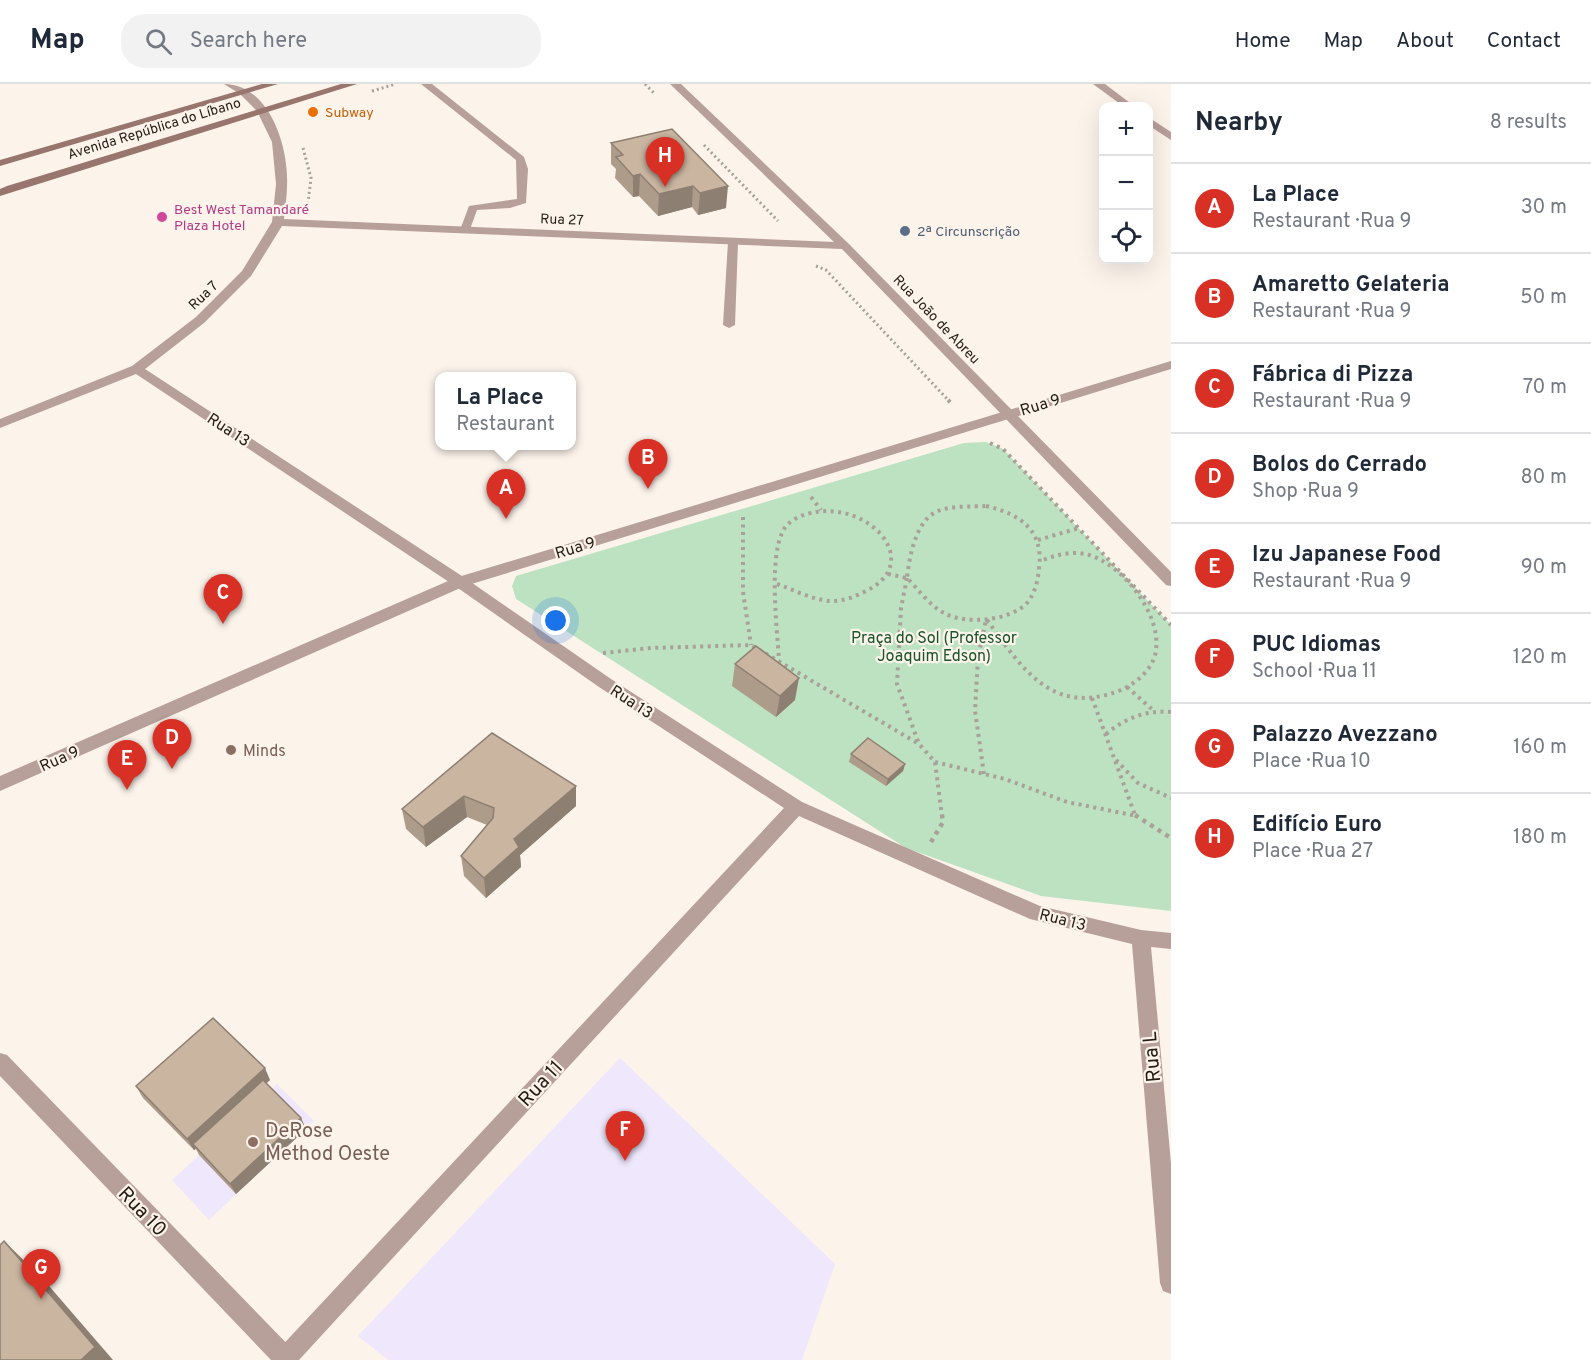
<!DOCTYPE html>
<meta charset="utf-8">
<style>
body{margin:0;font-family:Overpass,sans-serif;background:#f2f2f3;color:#1f2937}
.controls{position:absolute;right:18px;top:18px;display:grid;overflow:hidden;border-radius:12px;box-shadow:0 6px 24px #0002}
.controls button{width:54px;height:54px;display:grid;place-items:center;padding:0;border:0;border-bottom:2px solid #e0e1e3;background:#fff;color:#1f2937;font:30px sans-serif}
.you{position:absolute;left:556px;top:537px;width:21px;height:21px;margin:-15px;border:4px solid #fff;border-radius:50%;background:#1a73e8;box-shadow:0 0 0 9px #1a73e833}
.badge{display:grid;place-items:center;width:39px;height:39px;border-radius:50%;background:#d93025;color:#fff;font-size:20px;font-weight:700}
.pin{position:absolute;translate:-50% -50px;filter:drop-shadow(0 2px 3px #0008)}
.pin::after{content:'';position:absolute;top:32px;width:21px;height:18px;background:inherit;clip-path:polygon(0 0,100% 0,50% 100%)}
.popup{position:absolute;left:435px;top:288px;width:141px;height:78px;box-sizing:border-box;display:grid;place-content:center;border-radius:12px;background:#fff;filter:drop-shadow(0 2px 4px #0005);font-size:20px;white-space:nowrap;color:#747a83}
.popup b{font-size:22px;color:#1f2937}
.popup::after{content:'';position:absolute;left:50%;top:100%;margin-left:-12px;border:12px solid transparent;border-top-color:#fff}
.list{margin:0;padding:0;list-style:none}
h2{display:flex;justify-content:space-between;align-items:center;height:78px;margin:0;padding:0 24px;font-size:26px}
h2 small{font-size:20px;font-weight:400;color:#747a83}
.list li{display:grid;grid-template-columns:39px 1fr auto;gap:18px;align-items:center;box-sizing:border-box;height:90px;padding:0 24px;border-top:2px solid #e0e1e3}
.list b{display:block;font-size:22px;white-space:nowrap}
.list p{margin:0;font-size:20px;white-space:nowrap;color:#747a83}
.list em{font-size:20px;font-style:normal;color:#747a83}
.icon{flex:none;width:33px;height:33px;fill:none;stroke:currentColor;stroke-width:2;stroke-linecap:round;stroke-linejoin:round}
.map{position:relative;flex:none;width:1171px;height:1276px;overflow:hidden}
header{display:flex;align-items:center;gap:36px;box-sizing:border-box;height:84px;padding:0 30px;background:#fff;border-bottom:2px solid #e0e1e3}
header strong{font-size:28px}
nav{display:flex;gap:33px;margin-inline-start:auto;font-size:21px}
.search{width:420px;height:54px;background:#f2f2f3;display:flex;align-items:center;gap:15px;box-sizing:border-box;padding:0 21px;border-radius:24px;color:#747a83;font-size:22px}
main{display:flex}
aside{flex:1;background:#fff}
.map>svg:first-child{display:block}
.education{fill:#efe7fc}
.green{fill:#bce2c1}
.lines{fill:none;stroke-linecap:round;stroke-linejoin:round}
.path-far2{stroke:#a9a199;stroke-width:3;stroke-dasharray:2 3;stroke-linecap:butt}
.path-far1{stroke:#a9a199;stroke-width:4;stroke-dasharray:3 4.5;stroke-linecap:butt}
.path{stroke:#a9a199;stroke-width:4.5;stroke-dasharray:4 5;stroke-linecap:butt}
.service{fill:#b79f9a;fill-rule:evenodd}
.minor{fill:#b79f9a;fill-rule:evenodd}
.tertiary{fill:#b79f9a;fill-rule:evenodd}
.secondary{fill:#98766e;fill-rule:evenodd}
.wall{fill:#ae9c8a}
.shaded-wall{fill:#8d7f71}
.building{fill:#cab5a1;stroke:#8d7f71;stroke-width:1.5}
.food-dot{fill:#e8710a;stroke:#fcf3eb;stroke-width:2}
.hotel-dot{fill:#d1479c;stroke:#fcf3eb;stroke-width:2}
.service-dot{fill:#5c6f8a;stroke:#fcf3eb;stroke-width:2}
.education-dot{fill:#8d6e63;stroke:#fcf3eb;stroke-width:2}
.labels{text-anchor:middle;stroke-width:4.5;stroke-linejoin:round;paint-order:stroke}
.far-food-label{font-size:14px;fill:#c56008;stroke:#fcf3eb;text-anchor:start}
.far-street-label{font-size:14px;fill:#241d15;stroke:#fcf3eb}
.far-hotel-label{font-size:14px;fill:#b23c85;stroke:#fcf3eb;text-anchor:start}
.far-service-label{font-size:14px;fill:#4e5e75;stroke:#fcf3eb;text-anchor:start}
.street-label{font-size:16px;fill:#241d15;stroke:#fcf3eb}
.park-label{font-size:16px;fill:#1a5529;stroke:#fcf3eb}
.education-label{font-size:16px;fill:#785e54;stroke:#fcf3eb;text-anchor:start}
.near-street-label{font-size:20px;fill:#241d15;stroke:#fcf3eb}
.near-education-label{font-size:20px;fill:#785e54;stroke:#fcf3eb;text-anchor:start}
</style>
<header>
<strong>Map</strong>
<div class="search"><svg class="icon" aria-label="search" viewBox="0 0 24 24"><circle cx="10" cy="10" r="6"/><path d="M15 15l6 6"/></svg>Search here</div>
<nav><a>Home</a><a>Map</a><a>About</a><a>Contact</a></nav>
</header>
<main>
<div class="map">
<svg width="1171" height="1276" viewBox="0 0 1171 1276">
<rect width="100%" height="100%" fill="#fcf3eb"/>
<!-- education -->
<g class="education">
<path d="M620 974 835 1180 802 1276H388L358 1252Z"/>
<path d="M277 1000 314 1037 209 1136 172 1096Z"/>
</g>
<!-- green -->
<path class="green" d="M986 358 1003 365 1171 541V827L1041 812 906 764 516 515 512 502 516 492 964 359Z"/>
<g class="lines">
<!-- path-far2 -->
<g class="path-far2">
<path d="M645 0 655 10"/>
<path d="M372 7 396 0"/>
<path d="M704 61 778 137"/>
<path d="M303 64 311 94 308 119"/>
<path d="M816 182 826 186 949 317"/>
</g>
<!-- path-far1 -->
<g class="path-far1">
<path d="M948 316 952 320"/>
<path d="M990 359 1003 365 1171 541"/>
<path d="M811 413 821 426"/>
<path d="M986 422C1020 430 1044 446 1039 484 1038 497 1035 509 1027 519 1010 537 965 541 944 529 930 522 918 505 907 494 909 475 915 440 934 429 948 421 970 423 986 422Z"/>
<path d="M743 433V508L751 561"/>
<path d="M1038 456 1079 444"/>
<path d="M888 490 907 494"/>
<path d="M907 494 901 524 897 600 919 660 935 678 942 732"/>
<path d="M777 500C794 506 811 515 829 517 841 518 854 513 864 508 925 480 872 419 816 428 803 430 787 436 782 449 769 477 777 544 779 576"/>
<path d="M987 536C1023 586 1053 633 1121 606 1137 599 1154 584 1156 566 1161 530 1123 481 1089 471 1072 466 1056 471 1040 477"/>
<path d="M603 569 651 564 751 561 919 660"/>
<path d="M1127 603 1153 626"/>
<path d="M1092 614 1135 731"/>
<path d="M1106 650C1126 634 1145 626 1171 628"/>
<path d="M1116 676 1138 699 1171 714"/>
<path d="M935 678 1005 695 1067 718 1137 732"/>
<path d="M984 690 975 627 978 573 986 536"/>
</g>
<!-- path -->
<g class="path">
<path d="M1135 731 1171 754"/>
<path d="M931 758 943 738 942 731"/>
</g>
<!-- service -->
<g class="service">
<path d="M421 0H432L524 73 528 85 526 119 510 124 477 126 469 148H461L460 146 469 122 517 115 516 76Z"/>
<path d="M733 155 738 158 735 241 729 244 723 241 728 158Z"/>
</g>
<!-- minor -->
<g class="minor">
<path d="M224 0C270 0 289 64 287 102 287 113 285 124 284 135L834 158 670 0H681L849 160 1171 488V502L1166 501 842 165 282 142 251 192 204 239 145 285 465 494 611 595 802 718 1040 822 1141 846 1171 849V865L1151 863 1171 1079V1210L1163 1207 1160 1199 1132 860 1030 835 799 732 299 1276H273L276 1268 784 724 599 603 455 502 136 290 0 344V335L132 282 196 233 242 187 272 138 276 100 272 58 257 27 240 10Z"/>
<path d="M1093 0H1105L1134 22H1123Z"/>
<path d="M1148 33 1171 48V56L1148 41Z"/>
</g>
<!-- tertiary -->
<g class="tertiary">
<path d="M1171 277V285L465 502 0 707V692L455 494Z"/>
<path d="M0 969 7 971 295 1268 298 1276H271L0 992Z"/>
</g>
<!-- secondary -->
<g class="secondary">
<path d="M262 0H278L0 82V76Z"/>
<path d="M341 0H357L0 112V105L7 102Z"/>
</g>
</g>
<!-- wall -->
<g class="wall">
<path d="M672 45 726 124 698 131 692 123 658 132 639 112 633 113 615 94 616 85 611 80V59Z"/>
<path d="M735 580 795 616 776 633 732 602Z"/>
<path d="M492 649 576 722 520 771 521 783 486 814 464 792 461 772 487 741 467 733 426 763 406 745 402 725Z"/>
<path d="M851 670 905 680 903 687 886 702 849 678Z"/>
<path d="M270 996 266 999 301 1034 306 1045 236 1110 199 1071 196 1065 194 1066 143 1014 136 1002Z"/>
</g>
<!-- shaded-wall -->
<g class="shaded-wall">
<path d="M640 90 639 112 633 113V92Z"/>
<path d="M693 102 692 123 658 132 659 110Z"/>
<path d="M728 102 726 124 698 131 700 109Z"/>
<path d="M799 594 795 616 776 633 780 612Z"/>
<path d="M905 680 903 687 886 702 888 695Z"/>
<path d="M576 702V722L520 771 521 783 486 814 484 794 514 755Z"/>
<path d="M464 712 467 733 426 763 423 743Z"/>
<path d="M265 984 270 996 197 1064 193 1060 196 1065 194 1066 187 1055Z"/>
<path d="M301 1034 306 1045 236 1110 230 1100Z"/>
<path d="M4 1157 43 1195 113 1276H81Z"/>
</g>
<!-- building -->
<g class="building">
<path d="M672 45 728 102 700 109 693 102 659 110 640 90 633 92 616 73 623 71 611 59Z"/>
<path d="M756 562 799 594 780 612 735 580Z"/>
<path d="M492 649 576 702 514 755 519 763 484 794 461 772 493 734 494 724 464 712 423 743 402 725Z"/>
<path d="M868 654 905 680 888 695 851 670Z"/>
<path d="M213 934 265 984 187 1055 136 1002Z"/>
<path d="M263 996 301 1034 230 1100 193 1060Z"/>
<path d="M4 1157 95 1263 81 1276H0V1161Z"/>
</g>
<!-- markers -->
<circle class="food-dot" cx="313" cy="28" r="6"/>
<circle class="hotel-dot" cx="162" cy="133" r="6"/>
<circle class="service-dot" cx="905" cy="147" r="6"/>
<g class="education-dot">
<circle cx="231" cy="666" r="6"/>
<circle cx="253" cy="1058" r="6"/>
</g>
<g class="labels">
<!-- far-food labels -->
<g class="far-food-label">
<text x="325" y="33">Subway</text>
</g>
<!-- far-street labels -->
<g class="far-street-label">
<text transform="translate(154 44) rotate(-17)" y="5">Avenida República do Líbano</text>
<text transform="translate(562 135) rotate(2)" y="5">Rua 27</text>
<text transform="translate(203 211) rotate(-44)" y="5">Rua 7</text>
<text transform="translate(937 235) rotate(46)" y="5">Rua João de Abreu</text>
</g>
<!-- far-hotel labels -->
<g class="far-hotel-label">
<text x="174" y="130">Best West Tamandaré<tspan x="174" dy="16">Plaza Hotel</tspan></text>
</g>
<!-- far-service labels -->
<g class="far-service-label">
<text x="917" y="152">2ª Circunscrição</text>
</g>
<!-- street labels -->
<g class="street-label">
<text transform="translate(1040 320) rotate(-17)" y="6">Rua 9</text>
<text transform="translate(229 345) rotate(33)" y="6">Rua 13</text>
<text transform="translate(575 463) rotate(-17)" y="6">Rua 9</text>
<text transform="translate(632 617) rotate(33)" y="6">Rua 13</text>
<text transform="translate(59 674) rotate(-24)" y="6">Rua 9</text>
<text transform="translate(1063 835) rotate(14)" y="6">Rua 13</text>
</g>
<!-- park labels -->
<g class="park-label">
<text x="934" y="559">Praça do Sol (Professor<tspan x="934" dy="18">Joaquim Edson)</tspan></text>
</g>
<!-- education labels -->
<g class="education-label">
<text x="243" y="672">Minds</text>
</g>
<!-- near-street labels -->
<g class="near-street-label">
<text transform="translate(1151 973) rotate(-95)" y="7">Rua L</text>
<text transform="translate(540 999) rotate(-47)" y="7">Rua 11</text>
<text transform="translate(143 1127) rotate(46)" y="7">Rua 10</text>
</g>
<!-- near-education labels -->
<g class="near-education-label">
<text x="265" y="1053">DeRose<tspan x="265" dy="23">Method Oeste</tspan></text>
</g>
</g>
</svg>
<div class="controls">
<button>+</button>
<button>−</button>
<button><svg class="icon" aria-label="locate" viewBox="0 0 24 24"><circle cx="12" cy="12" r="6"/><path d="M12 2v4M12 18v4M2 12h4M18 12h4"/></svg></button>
</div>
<div class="you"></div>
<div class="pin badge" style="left:506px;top:435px">A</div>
<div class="popup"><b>La Place</b>Restaurant</div>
<div class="pin badge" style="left:648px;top:405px">B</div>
<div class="pin badge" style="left:223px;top:540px">C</div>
<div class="pin badge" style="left:172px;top:685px">D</div>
<div class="pin badge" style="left:127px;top:706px">E</div>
<div class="pin badge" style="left:625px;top:1077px">F</div>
<div class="pin badge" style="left:41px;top:1215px">G</div>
<div class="pin badge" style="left:665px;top:103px">H</div>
</div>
<aside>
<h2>Nearby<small>8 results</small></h2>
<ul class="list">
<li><span class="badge">A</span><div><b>La Place</b><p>Restaurant · Rua 9</p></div><em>30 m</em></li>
<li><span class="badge">B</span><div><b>Amaretto Gelateria</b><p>Restaurant · Rua 9</p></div><em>50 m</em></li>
<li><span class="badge">C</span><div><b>Fábrica di Pizza</b><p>Restaurant · Rua 9</p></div><em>70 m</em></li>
<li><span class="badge">D</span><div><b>Bolos do Cerrado</b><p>Shop · Rua 9</p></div><em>80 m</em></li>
<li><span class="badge">E</span><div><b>Izu Japanese Food</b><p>Restaurant · Rua 9</p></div><em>90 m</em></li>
<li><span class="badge">F</span><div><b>PUC Idiomas</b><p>School · Rua 11</p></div><em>120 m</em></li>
<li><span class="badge">G</span><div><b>Palazzo Avezzano</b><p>Place · Rua 10</p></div><em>160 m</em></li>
<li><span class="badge">H</span><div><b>Edifício Euro</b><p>Place · Rua 27</p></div><em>180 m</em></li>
</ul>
</aside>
</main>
